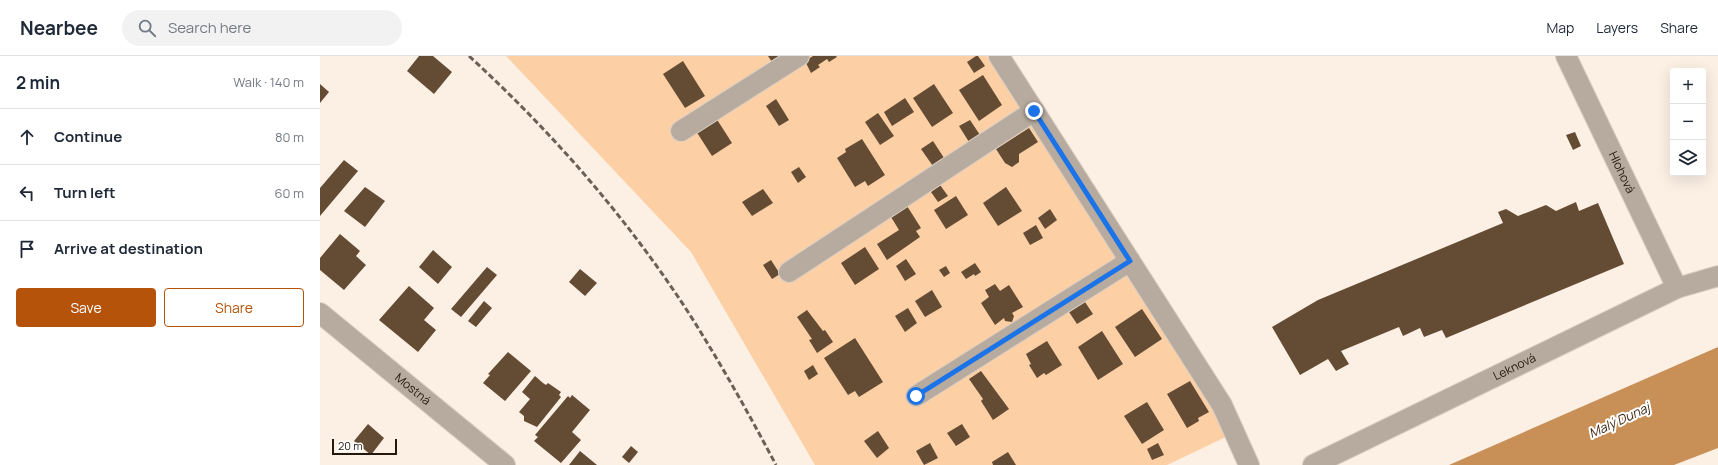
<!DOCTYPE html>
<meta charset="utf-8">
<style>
body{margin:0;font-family:Manrope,sans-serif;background:#f2f2f3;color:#1f2937}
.controls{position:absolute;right:12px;top:12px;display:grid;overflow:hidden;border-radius:4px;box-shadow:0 4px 16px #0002}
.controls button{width:36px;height:36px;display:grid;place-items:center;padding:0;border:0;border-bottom:1px solid #e0e1e3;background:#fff;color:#1f2937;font:20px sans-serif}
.scale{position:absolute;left:12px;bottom:10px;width:65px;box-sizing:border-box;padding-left:4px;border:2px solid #23180e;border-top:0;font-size:11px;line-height:14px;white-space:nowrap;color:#23180e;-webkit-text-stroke:3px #fff;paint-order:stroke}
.stop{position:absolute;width:12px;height:12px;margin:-9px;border:3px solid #1a73e8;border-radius:50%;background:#fff}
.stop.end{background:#1a73e8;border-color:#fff;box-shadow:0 1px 4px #0008}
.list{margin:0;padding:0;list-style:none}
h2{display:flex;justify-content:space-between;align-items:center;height:52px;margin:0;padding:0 16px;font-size:17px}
h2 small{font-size:13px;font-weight:400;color:#747a83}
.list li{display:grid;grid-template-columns:26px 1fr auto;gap:12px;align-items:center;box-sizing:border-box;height:56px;padding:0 16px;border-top:1px solid #e0e1e3}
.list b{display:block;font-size:15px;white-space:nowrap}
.list em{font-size:13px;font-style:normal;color:#747a83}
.actions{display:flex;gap:8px;padding:12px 16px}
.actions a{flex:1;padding:9px 0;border:1px solid #b45309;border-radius:4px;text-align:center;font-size:14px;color:#b45309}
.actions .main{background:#b45309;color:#fff}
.icon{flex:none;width:22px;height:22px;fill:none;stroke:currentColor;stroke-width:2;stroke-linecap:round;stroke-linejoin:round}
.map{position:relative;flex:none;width:1398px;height:409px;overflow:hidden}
header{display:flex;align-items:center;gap:24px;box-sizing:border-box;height:56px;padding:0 20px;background:#fff;border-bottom:1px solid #e0e1e3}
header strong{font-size:19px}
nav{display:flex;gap:22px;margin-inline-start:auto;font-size:14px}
.search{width:280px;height:36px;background:#f2f2f3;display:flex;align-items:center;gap:10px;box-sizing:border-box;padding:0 14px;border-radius:22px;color:#747a83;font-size:15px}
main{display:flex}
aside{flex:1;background:#fff}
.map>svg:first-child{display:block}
.green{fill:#fccfa5}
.water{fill:#c88f57}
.building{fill:#644b33}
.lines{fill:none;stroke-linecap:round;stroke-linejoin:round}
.street-casing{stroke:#d9cdc3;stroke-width:22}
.street{stroke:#b7aa9e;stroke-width:20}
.rail{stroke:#6c6056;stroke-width:3;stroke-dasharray:6 3;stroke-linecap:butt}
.route{stroke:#1a73e8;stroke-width:5}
.labels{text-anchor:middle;stroke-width:4;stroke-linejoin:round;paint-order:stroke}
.street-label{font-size:12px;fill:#23180e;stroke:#fff}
.water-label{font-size:13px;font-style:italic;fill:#40270f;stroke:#fff}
</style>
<header>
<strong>Nearbee</strong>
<div class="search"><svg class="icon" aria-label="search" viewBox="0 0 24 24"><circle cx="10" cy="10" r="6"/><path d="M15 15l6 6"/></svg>Search here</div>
<nav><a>Map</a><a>Layers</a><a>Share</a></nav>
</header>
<main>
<aside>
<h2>2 min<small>Walk · 140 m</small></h2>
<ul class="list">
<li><svg class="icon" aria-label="ahead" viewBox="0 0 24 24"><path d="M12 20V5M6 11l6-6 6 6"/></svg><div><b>Continue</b></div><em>80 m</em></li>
<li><svg class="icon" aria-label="left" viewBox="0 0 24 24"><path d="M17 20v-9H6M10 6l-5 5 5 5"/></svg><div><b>Turn left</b></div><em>60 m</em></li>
<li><svg class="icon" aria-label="arrive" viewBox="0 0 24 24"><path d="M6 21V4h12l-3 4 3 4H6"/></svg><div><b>Arrive at destination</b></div></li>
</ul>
<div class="actions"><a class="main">Save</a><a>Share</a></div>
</aside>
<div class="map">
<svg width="1398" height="409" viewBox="0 0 1398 409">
<rect width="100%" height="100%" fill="#fcf0e5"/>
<!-- green -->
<path class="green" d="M186 0H667L910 379 847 409H495L371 196Z"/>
<!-- water -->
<path class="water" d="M1398 291V392L1354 409H1129Z"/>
<!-- building -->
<g class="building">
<path d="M99 0H113L132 16 114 38 87 15Z"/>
<path d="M448 0H468L454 9Z"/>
<path d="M493 0H516L517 1 509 6 507 3 498 9 500 11 491 17 485 5Z"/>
<path d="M656 0H658L665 10 654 17 647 6Z"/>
<path d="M363 5 385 40 365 52 343 18Z"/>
<path d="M663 19 682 49 659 65 639 34Z"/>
<path d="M0 28 9 36 0 47Z"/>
<path d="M614 28 633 57 612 71 593 42Z"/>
<path d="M585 42 594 56 572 70 564 56Z"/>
<path d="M456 43 469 64 459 70 446 50Z"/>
<path d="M558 57 574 80 560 89 545 66Z"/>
<path d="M396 62 412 87 392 100 376 75Z"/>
<path d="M650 64 660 79 649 86 639 70Z"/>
<path d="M709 72 718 86 699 98V106L692 111 685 107 676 93Z"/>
<path d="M1255 76 1261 90 1253 94 1246 79Z"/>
<path d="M542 83 565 119 548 130 545 125 535 131 517 102 526 96 525 93Z"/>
<path d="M613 85 626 105 615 113 601 93Z"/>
<path d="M24 104 38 115 0 160V132Z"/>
<path d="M479 111 486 121 478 127 471 116Z"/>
<path d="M620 129 628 140 618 146 611 136Z"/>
<path d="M45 131 65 145 45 171 24 155Z"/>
<path d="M686 131 702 155 678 170 663 147Z"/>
<path d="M443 133 453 147 432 160 422 146Z"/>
<path d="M636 140 648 159 626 173 614 154Z"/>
<path d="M1256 146 1259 155 1278 147 1304 208 1126 282 1122 274 1104 281 1100 272 1083 280 1079 271 1021 295 1029 308 1016 315 1008 303 980 319 952 271 998 244 1183 167 1178 156 1186 153 1198 160 1226 149 1236 155Z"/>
<path d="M587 150 601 172 596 175 600 181 567 204 557 188 579 174 571 161Z"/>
<path d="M730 153 737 164 725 173 718 162Z"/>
<path d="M716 169 723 182 710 189 703 177Z"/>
<path d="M20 178 40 195 36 200 46 209 24 234 0 214V202Z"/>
<path d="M545 191 559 213 535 229 521 207Z"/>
<path d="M113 194 132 211 118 228 99 211Z"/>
<path d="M586 203 596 218 585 225 576 210Z"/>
<path d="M451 204 460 218 452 223 443 209Z"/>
<path d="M655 207 661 216 655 220 654 218 646 223 641 216Z"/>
<path d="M626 210 630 217 624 221 619 214Z"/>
<path d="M167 211 177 219 141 261 131 253Z"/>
<path d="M260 213 277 227 265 240 249 226Z"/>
<path d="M675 228 680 235 689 229 703 251 692 257 694 260 692 266 685 265 684 262 675 269 661 247 669 241 665 234Z"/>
<path d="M89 230 114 252 104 264 116 274 98 296 59 264Z"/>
<path d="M612 234 622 251 605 261 595 245Z"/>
<path d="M164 245 172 252 156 271 148 265Z"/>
<path d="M765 246 773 258 757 268 749 256Z"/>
<path d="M588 252 597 267 585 276 575 260Z"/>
<path d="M822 253 842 283 815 301 795 271Z"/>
<path d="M487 254 503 275 505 274 513 286 497 297 489 284 492 283 477 261Z"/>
<path d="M782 275 803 308 778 324 758 291Z"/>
<path d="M535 282 563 326 539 341 535 335 528 339 504 302Z"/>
<path d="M727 285 742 309 726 319 724 317 717 322 709 309 711 308 706 298Z"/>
<path d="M188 296 211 315 185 345 163 327 170 319 168 318Z"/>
<path d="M493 309 498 318 489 324 484 315Z"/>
<path d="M661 315 689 353 673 364 661 345 663 343 649 323Z"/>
<path d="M215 320 223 327 226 329 228 327 241 336 239 339 241 341 217 371 204 365V360L199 356 210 343 202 336Z"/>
<path d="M870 325 889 356 878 362 879 365 867 372 847 338Z"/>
<path d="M252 339 270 354 252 376 261 384 241 407 214 385 218 381 215 379 248 340 250 342Z"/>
<path d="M827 346 844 374 822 388 804 360Z"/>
<path d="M48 368 64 382 51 399 34 385Z"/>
<path d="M642 368 650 381 636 390 627 377Z"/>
<path d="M558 375 569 392 557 402 544 385Z"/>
<path d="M610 387 618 402 604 409 596 395Z"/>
<path d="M838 387 844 399 832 404 827 393Z"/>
<path d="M311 390 318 396 309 407 302 401Z"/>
<path d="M260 395 277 409H249Z"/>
<path d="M688 396 696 409H673L672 406Z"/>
</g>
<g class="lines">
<defs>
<g id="street">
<path d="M679 0 902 349 929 409"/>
<path id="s1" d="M1246 0 1357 232"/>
<path d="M361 75 479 0"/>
<path d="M469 216 714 55"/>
<path id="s2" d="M0 257 185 409"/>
<path d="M596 340 810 205"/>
<path id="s3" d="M993 409 1357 232 1398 220"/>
</g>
</defs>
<!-- street casing -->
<use href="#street" class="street-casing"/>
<!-- street -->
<use href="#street" class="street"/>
<!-- rail -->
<path class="rail" d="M149 0C233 77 308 163 370 259 401 308 429 358 456 409"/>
</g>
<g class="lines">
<!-- route -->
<path class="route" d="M596 340 810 205 714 55"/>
</g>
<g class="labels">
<!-- street labels -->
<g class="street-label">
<text dy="4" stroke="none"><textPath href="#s1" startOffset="129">Hlohová</textPath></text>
<text dy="4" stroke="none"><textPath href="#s3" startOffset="224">Leknová</textPath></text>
<text dy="4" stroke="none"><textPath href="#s2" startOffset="120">Mostná</textPath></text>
</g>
<!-- water labels -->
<g class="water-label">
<text transform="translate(1299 364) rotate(-25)" y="5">Malý Dunaj</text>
</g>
</g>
</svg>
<div class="controls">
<button>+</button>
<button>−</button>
<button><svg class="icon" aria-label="layers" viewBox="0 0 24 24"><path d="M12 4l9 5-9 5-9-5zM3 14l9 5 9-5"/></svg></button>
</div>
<div class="scale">20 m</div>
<div class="stop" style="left:596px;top:340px"></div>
<div class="stop end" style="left:714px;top:55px"></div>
</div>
</main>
